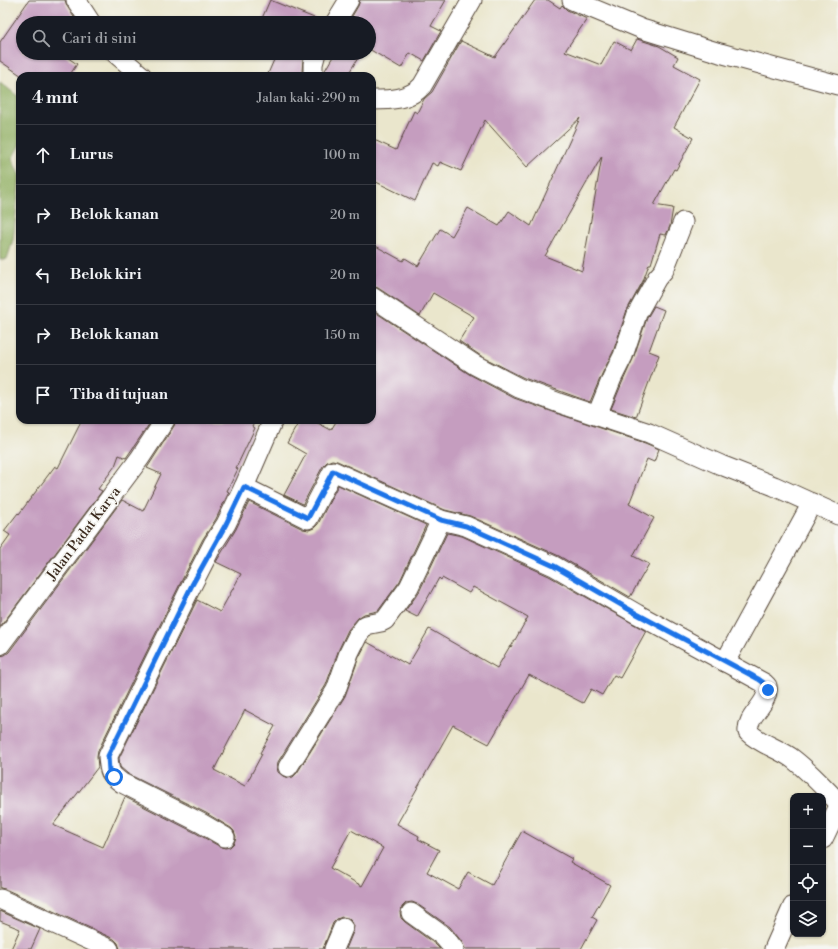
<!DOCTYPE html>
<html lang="id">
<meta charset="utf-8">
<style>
body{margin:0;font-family:"Libre Bodoni",serif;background:#242831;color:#f1f3f6}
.controls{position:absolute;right:12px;bottom:12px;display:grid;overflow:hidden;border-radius:8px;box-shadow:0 1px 3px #0004}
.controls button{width:36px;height:36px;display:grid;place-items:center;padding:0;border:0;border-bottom:1px solid #363941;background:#171b24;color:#f1f3f6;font:20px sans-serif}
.stop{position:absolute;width:12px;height:12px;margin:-9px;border:3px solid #1a73e8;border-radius:50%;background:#fff}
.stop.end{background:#1a73e8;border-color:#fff;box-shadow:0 1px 4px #0008}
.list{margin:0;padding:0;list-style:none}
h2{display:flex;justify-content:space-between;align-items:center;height:52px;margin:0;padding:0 16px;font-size:17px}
h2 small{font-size:13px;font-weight:400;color:#9ea1a6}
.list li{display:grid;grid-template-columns:26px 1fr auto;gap:12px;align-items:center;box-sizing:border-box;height:60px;padding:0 16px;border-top:1px solid #363941}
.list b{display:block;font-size:15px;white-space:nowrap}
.list em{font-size:13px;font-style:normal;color:#9ea1a6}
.icon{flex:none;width:22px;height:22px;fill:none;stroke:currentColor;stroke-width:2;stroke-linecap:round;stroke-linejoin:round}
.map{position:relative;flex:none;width:838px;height:949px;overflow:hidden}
.search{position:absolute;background:#171b24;box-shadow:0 1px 3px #0004;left:16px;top:16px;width:360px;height:44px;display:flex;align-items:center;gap:10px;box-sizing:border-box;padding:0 14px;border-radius:22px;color:#9ea1a6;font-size:15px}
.panel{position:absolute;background:#171b24;box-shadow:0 1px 3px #0004;left:16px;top:72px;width:360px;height:352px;border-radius:12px}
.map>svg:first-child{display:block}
.forest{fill:#91af62;stroke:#666c40}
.building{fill:#c59dbf;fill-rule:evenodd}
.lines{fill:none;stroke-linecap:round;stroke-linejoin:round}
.street-casing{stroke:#554638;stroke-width:21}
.street{stroke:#fff;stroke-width:19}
.route{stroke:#1a73e8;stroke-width:5}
.labels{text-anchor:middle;stroke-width:3.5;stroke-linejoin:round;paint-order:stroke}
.street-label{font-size:14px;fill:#3b2a1e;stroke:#f6f6f2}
</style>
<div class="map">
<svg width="838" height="949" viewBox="0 0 838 949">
<rect width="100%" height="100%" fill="#f6f6f2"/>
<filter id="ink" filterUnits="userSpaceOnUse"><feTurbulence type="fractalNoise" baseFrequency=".025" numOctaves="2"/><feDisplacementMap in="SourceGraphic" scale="8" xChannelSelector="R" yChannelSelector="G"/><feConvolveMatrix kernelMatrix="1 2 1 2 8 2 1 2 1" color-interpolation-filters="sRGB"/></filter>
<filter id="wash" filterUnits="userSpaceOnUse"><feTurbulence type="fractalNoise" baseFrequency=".012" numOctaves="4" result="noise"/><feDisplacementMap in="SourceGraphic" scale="16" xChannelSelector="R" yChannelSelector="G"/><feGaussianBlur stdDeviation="0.9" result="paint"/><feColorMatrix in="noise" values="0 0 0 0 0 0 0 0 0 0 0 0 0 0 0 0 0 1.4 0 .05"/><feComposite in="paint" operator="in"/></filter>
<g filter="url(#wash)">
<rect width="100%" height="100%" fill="#eae6cc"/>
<!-- forest -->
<path class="forest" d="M0 82 20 98V144L12 159 20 176 13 240 7 259 0 260Z"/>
<g id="blocks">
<!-- building -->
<g class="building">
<path d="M29 0H65L67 6 77 22 76 23H23V53H61L77 64 69 76H22L0 61V42Z"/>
<path d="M270 0 324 22V23H260Z"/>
<path d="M360 0H446L431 26 441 31 424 61 410 53 401 68 369 49V23H348L358 6Z"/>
<path d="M535 0H548L560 8 562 5 567 10 587 19 565 51 601 65 614 41 631 50 637 39 659 46 678 57 674 65 700 79 674 127 693 138 676 170 674 169 654 205 673 208 670 226 666 235 660 234 651 264H649L643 281 627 310 613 352 602 374 590 402 524 378 481 356 459 341 474 317 433 293 420 316 378 288 372 286V244L403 261 405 258 418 266 440 229 452 236 468 208 499 226 509 211 531 226 580 118 527 167 485 120 461 171 440 162 438 166 432 163 415 201 372 180V139L396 150 414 111 417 113 424 99 432 92 461 41 495 57ZM602 156 582 271 545 256Z"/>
<path d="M277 53H290L303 59 302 72 300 76H267Z"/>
<path d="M335 53H361L347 76H324V72Z"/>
<path d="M654 306 664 310 649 351 659 355 636 417 611 409 622 383 633 359 647 318Z"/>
<path d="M372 310 469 374 514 398 556 413 645 443 659 449 654 462 647 459 629 504 654 518 633 556 649 564 630 597 559 556 470 516 445 510 337 461 332 460 327 462 323 466 303 504 284 495 306 454 287 443 300 420H312L331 430 337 420H372Z"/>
<path d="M82 420H152L126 458 119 455 115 466 98 489 102 491 0 627V549L10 535 4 531 18 513 19 514 55 466 58 468Z"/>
<path d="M176 420H255L252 426 255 428 236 468 238 469 227 491 229 492 216 519 203 539 182 580 98 751 97 757 98 767 53 825 103 847 125 797 196 833 219 846 225 848 230 847 234 843 236 837 234 831 231 828 206 813 128 774 120 767 119 758 197 600 220 612 241 574 216 562 236 529 249 502 303 529 309 530 314 528 318 524 338 485 426 525 400 581 378 611 364 614 358 618 348 630 339 649 326 685 278 762 277 767 278 772 283 776 288 778 293 777 297 773 345 696 359 657 367 642 408 665 429 629 497 668 510 646 511 647 528 617 473 587 469 593 442 578 441 580 439 578 417 617 405 611 419 592 447 533 462 536 549 576 646 631 620 678 614 675 602 695 591 689 583 703 529 675 489 744 453 725 397 824 419 836 418 839 439 850 427 872 458 889 468 872 492 885 522 831 572 859 570 862 610 885 592 917 597 920 581 949H465L462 942 450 927 417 904 412 902 406 903 402 907 400 912 401 918 405 922 435 944 440 949H346L353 932 354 926 352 922 348 918 342 917 337 919 333 923 323 949H120L118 943 114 939 5 889 0 888V656L5 655 9 652 122 500 143 511 161 474 147 468 174 426ZM245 710 275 726 260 753 262 754 245 786 214 770ZM351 830 383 848 362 886 330 868Z"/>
<path d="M0 911 40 929 31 949H11L20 929 0 921Z"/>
</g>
</g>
</g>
<g filter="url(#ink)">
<use href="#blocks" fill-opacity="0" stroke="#554638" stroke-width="1"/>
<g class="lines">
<defs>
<g id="street">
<path d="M76 0 91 23"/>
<path d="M572 0 642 29 720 53 838 85"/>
<path d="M335 23 349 0"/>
<path d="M115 53 142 76"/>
<path d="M313 76V64L316 53"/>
<path d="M372 100C390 100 409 100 422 86L472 0"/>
<path d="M372 297 475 365 519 388 559 403 649 433 721 465 774 486 838 515"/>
<path d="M597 415 612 378 623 356 637 314 657 278 664 270 683 222"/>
<path d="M244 487 308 519 333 471 441 520 466 526 554 566 637 614 764 683 767 686C770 704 746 715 748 732 760 744 780 749 793 759 810 772 824 788 838 802"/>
<path d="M0 645 140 458 165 420"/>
<path d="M725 662 812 503"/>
<path d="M288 767 336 690 349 653 358 635 366 625 381 622 385 620 409 587 441 520"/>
<path d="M225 837 201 823 122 783C109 774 109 771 108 756L192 585 213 544 226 524 244 487 273 420"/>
<path d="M823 839 838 808"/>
<path d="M0 899 109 949"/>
<path d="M411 913 443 936 454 949"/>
<path d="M334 949 343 928"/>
<path d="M774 949 793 906"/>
</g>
</defs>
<!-- street casing -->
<use href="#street" class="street-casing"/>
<!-- street -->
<use href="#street" class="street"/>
</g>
</g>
<g class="lines" filter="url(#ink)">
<!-- route -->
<path class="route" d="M114 777 109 771 108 756 192 585 226 524 244 487 308 518 333 471 441 520 466 526 554 566 637 614 751 675C758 679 766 682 768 690"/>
</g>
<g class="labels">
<!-- street labels -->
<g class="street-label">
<text transform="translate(83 533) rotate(-53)" y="5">Jalan Padat Karya</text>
</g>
</g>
</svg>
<div class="controls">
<button>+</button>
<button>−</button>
<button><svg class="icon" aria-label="locate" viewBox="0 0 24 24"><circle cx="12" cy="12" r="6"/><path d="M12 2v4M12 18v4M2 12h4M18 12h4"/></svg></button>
<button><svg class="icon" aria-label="layers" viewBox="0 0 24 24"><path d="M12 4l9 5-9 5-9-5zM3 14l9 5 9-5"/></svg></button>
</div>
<div class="stop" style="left:114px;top:777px"></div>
<div class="stop end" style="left:768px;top:690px"></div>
<div class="search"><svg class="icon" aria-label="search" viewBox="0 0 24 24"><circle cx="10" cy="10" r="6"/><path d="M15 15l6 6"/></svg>Cari di sini</div>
<section class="panel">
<h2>4 mnt<small>Jalan kaki · 290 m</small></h2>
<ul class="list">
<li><svg class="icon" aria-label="ahead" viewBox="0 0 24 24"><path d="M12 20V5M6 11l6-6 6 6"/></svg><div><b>Lurus</b></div><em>100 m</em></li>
<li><svg class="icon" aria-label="right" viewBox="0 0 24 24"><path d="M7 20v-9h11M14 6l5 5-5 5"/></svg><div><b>Belok kanan</b></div><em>20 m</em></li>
<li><svg class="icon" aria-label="left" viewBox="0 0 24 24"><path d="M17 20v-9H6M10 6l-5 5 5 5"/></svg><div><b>Belok kiri</b></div><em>20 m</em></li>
<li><svg class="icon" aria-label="right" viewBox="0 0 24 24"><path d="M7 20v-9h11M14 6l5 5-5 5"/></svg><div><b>Belok kanan</b></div><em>150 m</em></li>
<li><svg class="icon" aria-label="arrive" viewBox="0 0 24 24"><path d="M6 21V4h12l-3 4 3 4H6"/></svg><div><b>Tiba di tujuan</b></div></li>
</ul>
</section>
</div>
